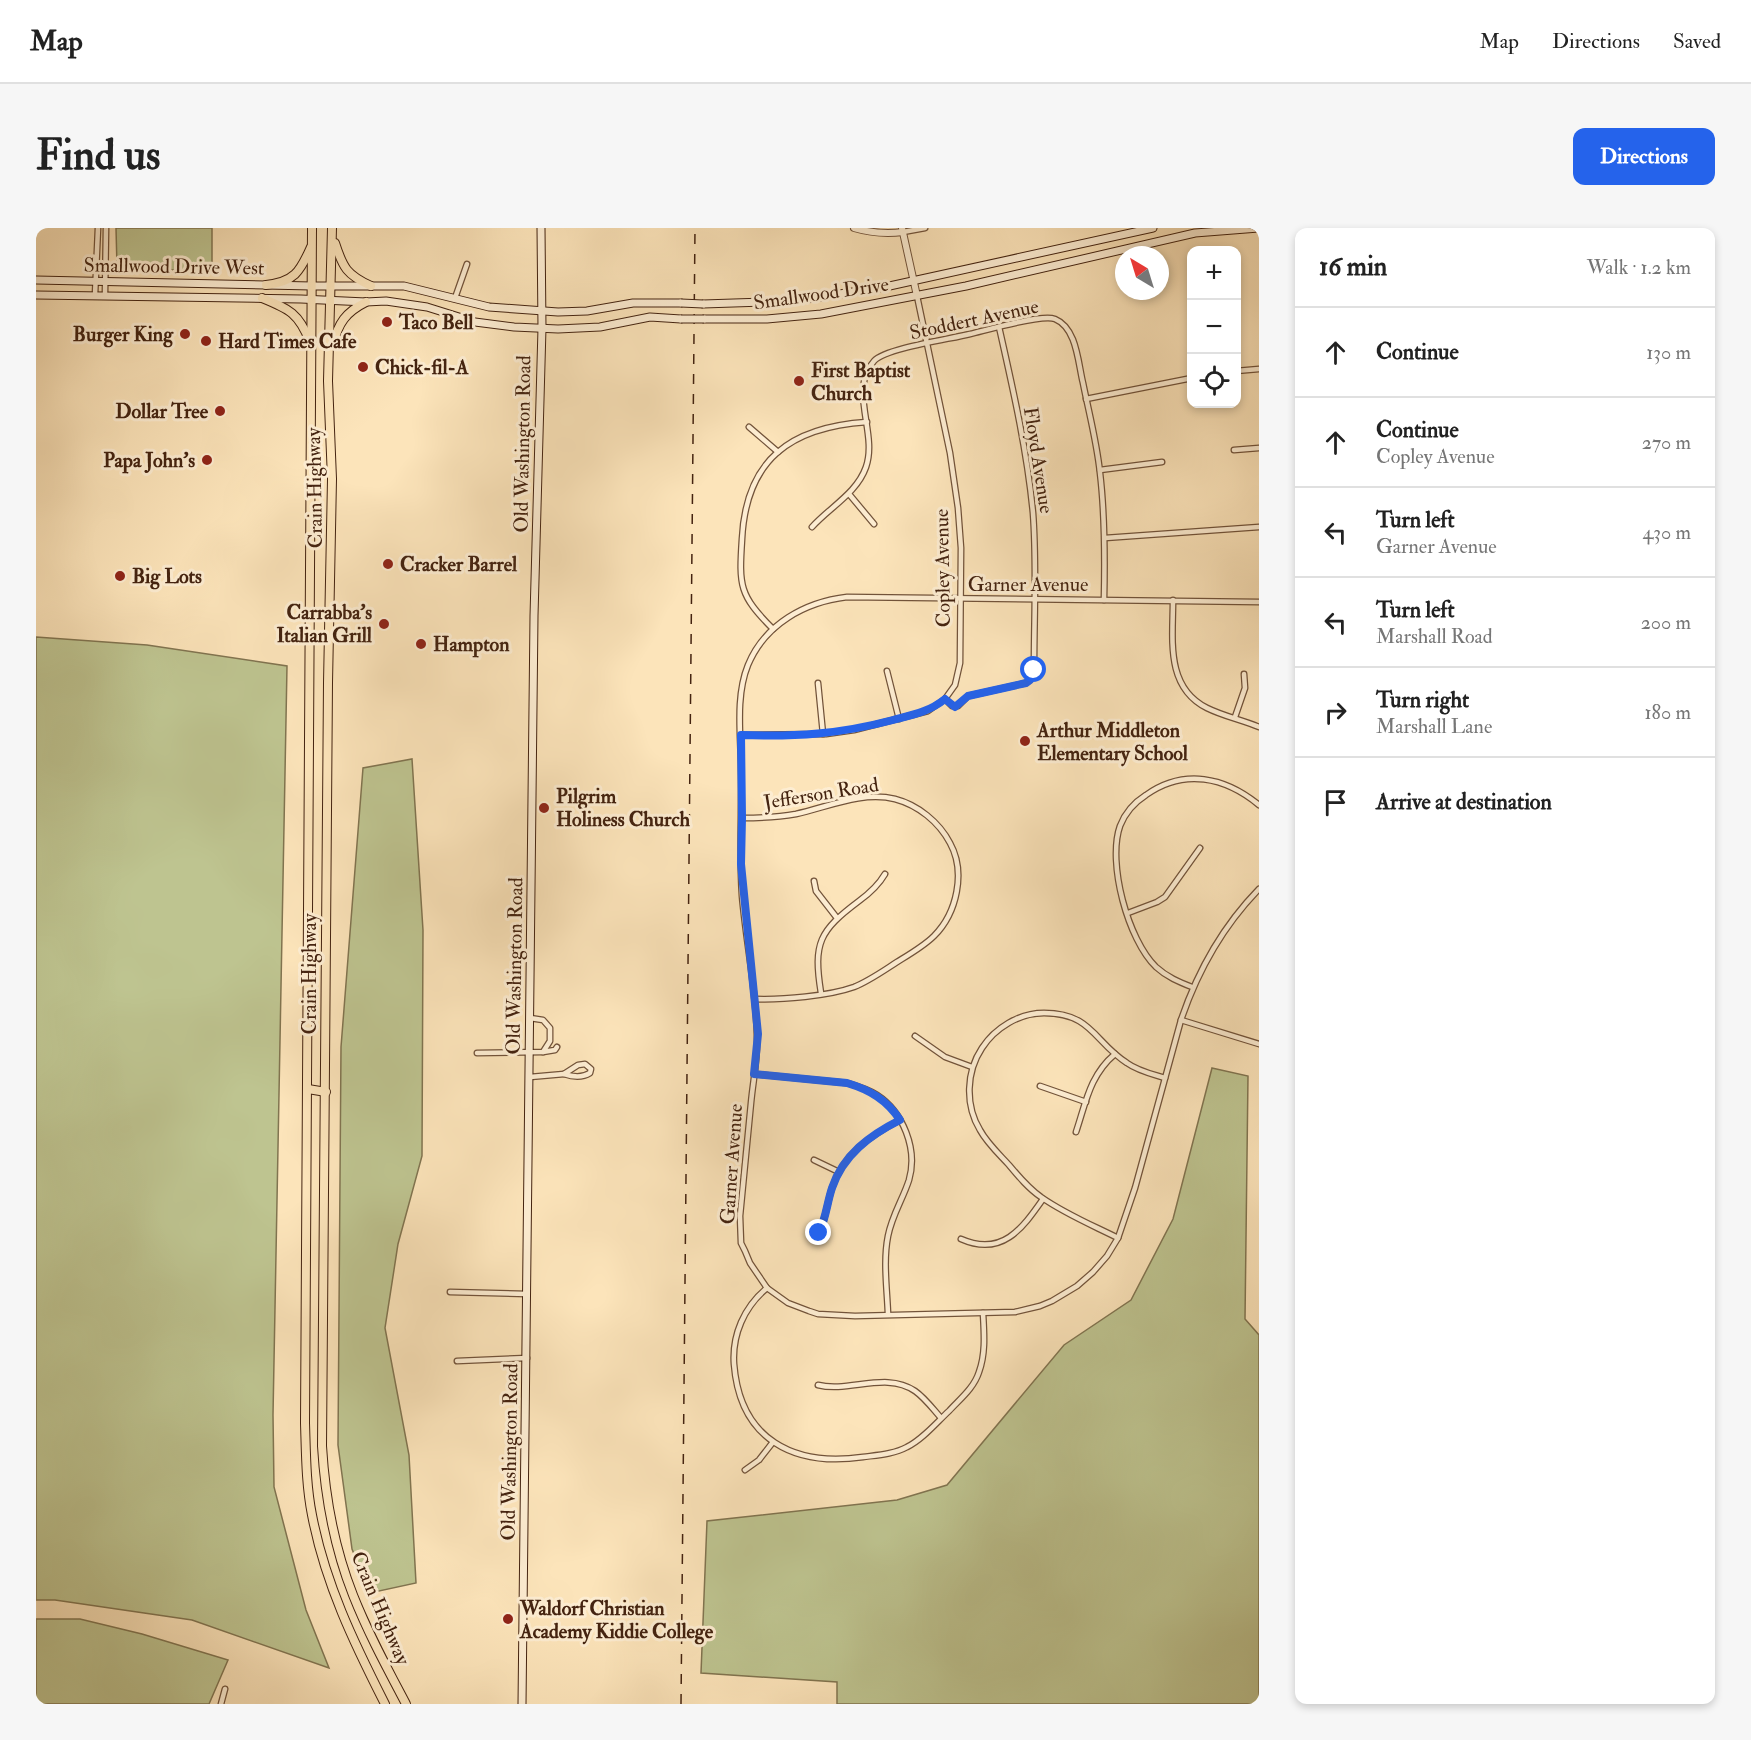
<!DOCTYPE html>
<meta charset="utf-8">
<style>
body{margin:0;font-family:"IM FELL Double Pica",serif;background:#f6f6f6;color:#222}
.controls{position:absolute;right:18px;top:18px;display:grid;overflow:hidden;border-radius:12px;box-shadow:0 3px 9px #0003}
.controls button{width:54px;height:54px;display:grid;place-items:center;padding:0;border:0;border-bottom:2px solid #e0e0e0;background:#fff;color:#222;font:30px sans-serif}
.compass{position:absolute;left:1079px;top:18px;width:54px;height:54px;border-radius:50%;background:#fff;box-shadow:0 3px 9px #0003;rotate:322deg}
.stop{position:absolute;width:18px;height:18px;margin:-14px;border:4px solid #2563eb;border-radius:50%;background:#fff}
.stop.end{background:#2563eb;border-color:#fff;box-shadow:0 2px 6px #0008}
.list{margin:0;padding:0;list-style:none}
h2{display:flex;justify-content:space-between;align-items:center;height:78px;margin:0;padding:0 24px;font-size:26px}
h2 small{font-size:20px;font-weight:400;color:#767676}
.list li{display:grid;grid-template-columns:39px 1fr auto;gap:18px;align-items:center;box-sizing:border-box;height:90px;padding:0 24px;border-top:2px solid #e0e0e0}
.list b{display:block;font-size:22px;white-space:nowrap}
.list p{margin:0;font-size:20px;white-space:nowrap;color:#767676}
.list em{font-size:20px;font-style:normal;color:#767676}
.icon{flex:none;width:33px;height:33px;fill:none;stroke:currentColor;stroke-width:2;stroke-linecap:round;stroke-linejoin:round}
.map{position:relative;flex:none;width:1223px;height:1476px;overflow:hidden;border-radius:12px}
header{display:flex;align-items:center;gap:36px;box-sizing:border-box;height:84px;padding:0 30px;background:#fff;border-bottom:2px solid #e0e0e0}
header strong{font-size:28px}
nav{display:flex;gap:33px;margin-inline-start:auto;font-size:21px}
.intro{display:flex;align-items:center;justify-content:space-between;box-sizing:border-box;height:144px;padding:0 36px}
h1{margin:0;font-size:42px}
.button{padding:15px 27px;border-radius:12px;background:#2563eb;color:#fff;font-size:21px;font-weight:700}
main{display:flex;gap:36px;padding:0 36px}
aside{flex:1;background:#fff;border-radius:12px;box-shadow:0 3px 9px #0003}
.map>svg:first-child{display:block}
.green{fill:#bec490;stroke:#817450;stroke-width:1.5}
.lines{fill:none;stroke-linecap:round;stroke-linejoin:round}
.minor-casing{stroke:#72533a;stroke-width:7}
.tertiary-casing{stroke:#72533a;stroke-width:8}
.secondary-casing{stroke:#442310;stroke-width:9}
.trunk-casing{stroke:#442310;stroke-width:10}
.minor{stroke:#fdedd2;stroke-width:4.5}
.tertiary{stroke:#fdedd2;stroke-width:6}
.secondary{stroke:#fdedd2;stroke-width:7}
.trunk{stroke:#fce4ba;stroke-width:8}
.rail{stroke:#442310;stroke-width:1.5;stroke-dasharray:10 10;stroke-linecap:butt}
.secondary-bridge-casing{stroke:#442310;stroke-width:9;stroke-linecap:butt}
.secondary-bridge{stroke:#fdedd2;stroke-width:7}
.route{stroke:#2563eb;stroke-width:8}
.poi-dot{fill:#8f2418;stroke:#fdedd2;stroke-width:2}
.labels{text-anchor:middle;stroke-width:6;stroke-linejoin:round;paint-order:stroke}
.street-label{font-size:20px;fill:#442310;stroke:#fdedd2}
.poi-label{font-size:20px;font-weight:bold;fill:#442310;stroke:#fdedd2;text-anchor:start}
</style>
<header>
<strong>Map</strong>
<nav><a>Map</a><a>Directions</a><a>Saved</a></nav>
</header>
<div class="intro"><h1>Find us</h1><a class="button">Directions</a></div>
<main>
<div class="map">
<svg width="1223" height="1476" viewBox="0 0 1223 1476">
<rect width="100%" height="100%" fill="#fce4ba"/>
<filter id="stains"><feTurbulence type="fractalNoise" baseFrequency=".00333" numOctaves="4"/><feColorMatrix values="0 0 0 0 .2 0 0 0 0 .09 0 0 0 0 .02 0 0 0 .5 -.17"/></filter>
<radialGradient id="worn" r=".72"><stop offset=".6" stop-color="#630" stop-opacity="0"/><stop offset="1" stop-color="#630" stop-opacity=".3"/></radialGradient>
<!-- green -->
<g class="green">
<path d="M80 0H176V44L81 39Z"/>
<path d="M0 409 111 417 251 438 237 1187 238 1259 270 1382 293 1440 156 1392 19 1372H0Z"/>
<path d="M376 531 387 702 386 928 362 1016 349 1100 373 1227 380 1355 334 1365 316 1321 302 1217 305 819 327 540Z"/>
<path d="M1176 840 1212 848 1209 1091 1223 1107V1476H801V1454L665 1445 671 1293 861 1272 911 1257 1028 1117 1095 1072 1137 991Z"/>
<path d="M0 1391H44L106 1406 192 1432 173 1476H0Z"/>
</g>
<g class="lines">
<defs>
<g id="minor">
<path d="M867 4 889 0"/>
<path d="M59 67 62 0"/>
<path d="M69 67 70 0"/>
<path d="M419 70 431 36"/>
<path d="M1200 143 1223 141"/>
<path d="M1050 171 1156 150"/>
<path d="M713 199 742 224"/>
<path d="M1198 222 1223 220"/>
<path d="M1064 242 1126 234"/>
<path d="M813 266 838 296"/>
<path d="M776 299C794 279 821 265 830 239 842 205 812 162 838 133 850 120 915 111 934 106 951 102 1005 86 1019 91 1041 100 1042 135 1047 155 1053 185 1061 215 1064 245 1069 287 1069 329 1068 372"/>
<path d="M1069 310 1223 299"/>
<path d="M1137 372C1137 411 1129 459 1171 480 1187 488 1206 492 1223 499"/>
<path d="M1223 374 811 369C769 374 729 396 712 437 699 469 705 508 705 541 706 583 703 626 706 668 710 714 720 761 721 808 722 830 717 853 715 875 711 913 708 950 704 988L705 1015 709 1023 714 1035 731 1060 752 1075 773 1083 782 1086 819 1088 979 1084 1004 1078 1016 1073 1041 1058 1057 1044 1071 1028 1082 1010 1099 960 1145 792C1162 742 1186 699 1223 661"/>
<path d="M737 401C703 367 703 358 706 311 710 231 755 199 831 194"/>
<path d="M851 443 863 491"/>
<path d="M782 455 787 506"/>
<path d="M909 471 916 478H922L932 468 990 455 994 452 998 442C998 390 1001 337 997 285 991 222 977 161 963 99"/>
<path d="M1199 489 1209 460 1208 446"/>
<path d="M705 507 790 506 818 502 892 483 909 471 919 457 924 435 925 320 922 280 914 225 881 68"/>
<path d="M706 590C724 590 743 589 760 586 792 579 826 563 859 571 882 577 903 594 914 615 930 644 921 685 898 708 888 718 874 726 861 734 847 743 833 753 818 759 793 768 746 772 719 771"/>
<path d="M778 653 780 663 801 690"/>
<path d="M1092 685 1121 674 1129 669 1164 620"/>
<path d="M1156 759C1143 754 1131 749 1120 739 1092 712 1071 635 1084 598 1089 585 1099 574 1110 567 1148 540 1189 549 1223 577"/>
<path d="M785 765C777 715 783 703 823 673 834 665 842 658 849 646"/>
<path d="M1145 792 1223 816"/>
<path d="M879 808 909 829 936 839"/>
<path d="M507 824 519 822 521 819"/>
<path d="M441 825 507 824 514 813V800L507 792 494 790"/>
<path d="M549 836 555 841 554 845C546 850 537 849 528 846L542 837Z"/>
<path d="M718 846 811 855C821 858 832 861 841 867 867 884 882 921 873 952 867 971 856 987 852 1008 847 1033 851 1060 852 1086"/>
<path d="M494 849 528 846"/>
<path d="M1004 858 1050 874"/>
<path d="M1040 904C1050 874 1054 847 1079 826"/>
<path d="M778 932 803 944"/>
<path d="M783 1005C790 990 791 975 796 960 807 926 834 908 864 892"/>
<path d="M1082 1010C1056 997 1029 986 1005 969 993 961 983 949 973 937 963 926 951 915 944 902 929 877 930 844 946 820 959 800 983 785 1008 785 1056 785 1058 814 1091 835 1102 843 1116 846 1129 850"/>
<path d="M925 1011C966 1029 986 1001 1007 971"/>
<path d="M731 1060C708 1079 696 1107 698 1136 704 1212 758 1239 827 1229 842 1227 858 1226 871 1219 887 1211 900 1195 913 1183 924 1171 938 1160 943 1144 950 1125 948 1104 947 1085"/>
<path d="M414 1064 491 1066"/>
<path d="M421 1133 491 1130"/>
<path d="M782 1157C813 1165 850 1143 879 1163 889 1170 897 1181 905 1190"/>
<path d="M709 1242 723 1232 737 1214"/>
<path d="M185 1476 189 1461"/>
</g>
<g id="tertiary">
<path d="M818 0C835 5 850 6 867 4"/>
<path d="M866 0 881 68"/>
</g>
<g id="secondary">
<path d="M0 52 276 58H368L453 79 522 84 551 83 597 75H645"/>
<path d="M0 67 265 71 330 74 350 73 391 79 439 94 478 99 522 101 564 99 614 89 645 91"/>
<path d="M667 76 758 73 849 59 1117 0"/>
<path d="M668 91H731L785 86 930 58 1159 5 1223 0"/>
<path d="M486 1476 498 388 506 100 505 0"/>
</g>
<g id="trunk">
<path d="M276 0 269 1195C270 1226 270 1257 276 1287 289 1355 318 1415 349 1476"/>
<path d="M296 0 292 153 296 251 292 455 286 1218C289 1269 298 1319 317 1367 332 1405 351 1440 370 1476"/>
<path d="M299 15C307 40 311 47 335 58"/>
<path d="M230 57C258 54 264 44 275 19"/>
<path d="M226 70C253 81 263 85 274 114"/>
<path d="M297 117C302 95 310 84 330 74"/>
<path d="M272 861 290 864"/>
</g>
</defs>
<!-- minor casing -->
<use href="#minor" class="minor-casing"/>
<!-- tertiary casing -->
<use href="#tertiary" class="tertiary-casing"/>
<!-- secondary casing -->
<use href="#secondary" class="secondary-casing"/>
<!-- trunk casing -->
<use href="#trunk" class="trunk-casing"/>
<!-- minor -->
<use href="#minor" class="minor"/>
<!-- tertiary -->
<use href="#tertiary" class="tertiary"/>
<!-- secondary -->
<use href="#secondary" class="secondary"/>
<!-- trunk -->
<use href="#trunk" class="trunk"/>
<!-- rail -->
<path class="rail" d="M645 1476 659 0"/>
<defs>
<g id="secondary-bridge">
<path d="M645 75 667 76"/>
<path d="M645 91H668"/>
</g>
</defs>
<!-- secondary-bridge casing -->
<use href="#secondary-bridge" class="secondary-bridge-casing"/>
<!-- secondary-bridge -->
<use href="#secondary-bridge" class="secondary-bridge"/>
</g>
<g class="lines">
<!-- route -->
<path class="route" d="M783 1005C790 990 791 975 796 960 807 927 834 907 864 892 851 872 834 862 811 855L718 846 722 806 705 636 706 590 705 507C760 509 804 506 857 492 876 487 893 484 909 471L919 479 932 468 990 455 994 452 998 442"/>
</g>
<!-- markers -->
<g class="poi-dot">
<circle cx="351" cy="94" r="6"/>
<circle cx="149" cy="106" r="6"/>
<circle cx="170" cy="113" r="6"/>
<circle cx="327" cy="139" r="6"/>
<circle cx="763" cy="153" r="6"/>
<circle cx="184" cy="183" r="6"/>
<circle cx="171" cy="232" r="6"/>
<circle cx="352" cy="336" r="6"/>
<circle cx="84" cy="348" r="6"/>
<circle cx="348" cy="396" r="6"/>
<circle cx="385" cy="416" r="6"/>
<circle cx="989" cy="513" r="6"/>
<circle cx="508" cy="580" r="6"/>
<circle cx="472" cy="1391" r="6"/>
</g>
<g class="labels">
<!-- street labels -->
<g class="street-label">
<text transform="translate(138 38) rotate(1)" y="7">Smallwood Drive West</text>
<text transform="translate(785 65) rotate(-8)" y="7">Smallwood Drive</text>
<text transform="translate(938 91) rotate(-12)" y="7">Stoddert Avenue</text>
<text transform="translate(486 216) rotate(-89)" y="7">Old Washington Road</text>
<text transform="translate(1003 232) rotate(81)" y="7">Floyd Avenue</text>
<text transform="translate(278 260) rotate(-91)" y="7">Crain Highway</text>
<text transform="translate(906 340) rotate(-91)" y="7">Copley Avenue</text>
<text x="992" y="363">Garner Avenue</text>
<text transform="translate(785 565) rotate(-9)" y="7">Jefferson Road</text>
<text transform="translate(478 738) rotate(-89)" y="7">Old Washington Road</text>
<text transform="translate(273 746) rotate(-90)" y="7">Crain Highway</text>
<text transform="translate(695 936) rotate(-86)" y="7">Garner Avenue</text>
<text transform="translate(473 1224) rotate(-89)" y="7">Old Washington Road</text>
<text transform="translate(345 1380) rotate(67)" y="7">Crain Highway</text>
</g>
<!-- poi labels -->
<g class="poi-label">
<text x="363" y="101">Taco Bell</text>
<text x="137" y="113" text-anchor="end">Burger King</text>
<text x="182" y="120">Hard Times Cafe</text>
<text x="339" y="146">Chick-fil-A</text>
<text x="775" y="149">First Baptist<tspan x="775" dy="23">Church</tspan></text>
<text x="172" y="190" text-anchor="end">Dollar Tree</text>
<text x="159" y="239" text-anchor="end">Papa John's</text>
<text x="364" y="343">Cracker Barrel</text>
<text x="96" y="355">Big Lots</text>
<text x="336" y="391" text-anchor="end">Carrabba's<tspan x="336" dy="23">Italian Grill</tspan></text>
<text x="397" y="423">Hampton</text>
<text x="1001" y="509">Arthur Middleton<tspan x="1001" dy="23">Elementary School</tspan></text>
<text x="520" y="575">Pilgrim<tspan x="520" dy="23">Holiness Church</tspan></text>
<text x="484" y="1387">Waldorf Christian<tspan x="484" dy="23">Academy Kiddie College</tspan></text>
</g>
</g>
<rect width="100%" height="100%" filter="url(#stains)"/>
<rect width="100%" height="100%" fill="url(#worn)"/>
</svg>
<div class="controls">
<button>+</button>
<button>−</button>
<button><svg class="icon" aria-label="locate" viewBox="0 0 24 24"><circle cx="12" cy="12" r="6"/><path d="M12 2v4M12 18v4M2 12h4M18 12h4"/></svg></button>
</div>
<svg class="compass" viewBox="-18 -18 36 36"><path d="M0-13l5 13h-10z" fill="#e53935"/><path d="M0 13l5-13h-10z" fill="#767676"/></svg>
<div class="stop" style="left:998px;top:442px"></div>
<div class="stop end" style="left:783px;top:1005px"></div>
</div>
<aside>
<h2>16 min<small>Walk · 1.2 km</small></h2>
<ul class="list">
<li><svg class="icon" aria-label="ahead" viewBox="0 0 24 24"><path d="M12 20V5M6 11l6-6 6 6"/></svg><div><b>Continue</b></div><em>130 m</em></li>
<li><svg class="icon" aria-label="ahead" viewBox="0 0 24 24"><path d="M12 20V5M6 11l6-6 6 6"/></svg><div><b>Continue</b><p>Copley Avenue</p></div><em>270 m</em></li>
<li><svg class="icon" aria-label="left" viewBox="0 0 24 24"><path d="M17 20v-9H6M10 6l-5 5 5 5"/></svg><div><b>Turn left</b><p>Garner Avenue</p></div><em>430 m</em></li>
<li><svg class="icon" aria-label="left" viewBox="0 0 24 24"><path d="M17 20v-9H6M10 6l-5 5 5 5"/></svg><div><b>Turn left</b><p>Marshall Road</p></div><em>200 m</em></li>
<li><svg class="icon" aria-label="right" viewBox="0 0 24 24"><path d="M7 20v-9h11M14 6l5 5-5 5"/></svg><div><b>Turn right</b><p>Marshall Lane</p></div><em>180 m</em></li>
<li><svg class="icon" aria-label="arrive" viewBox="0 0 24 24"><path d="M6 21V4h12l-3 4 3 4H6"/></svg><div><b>Arrive at destination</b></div></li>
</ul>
</aside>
</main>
